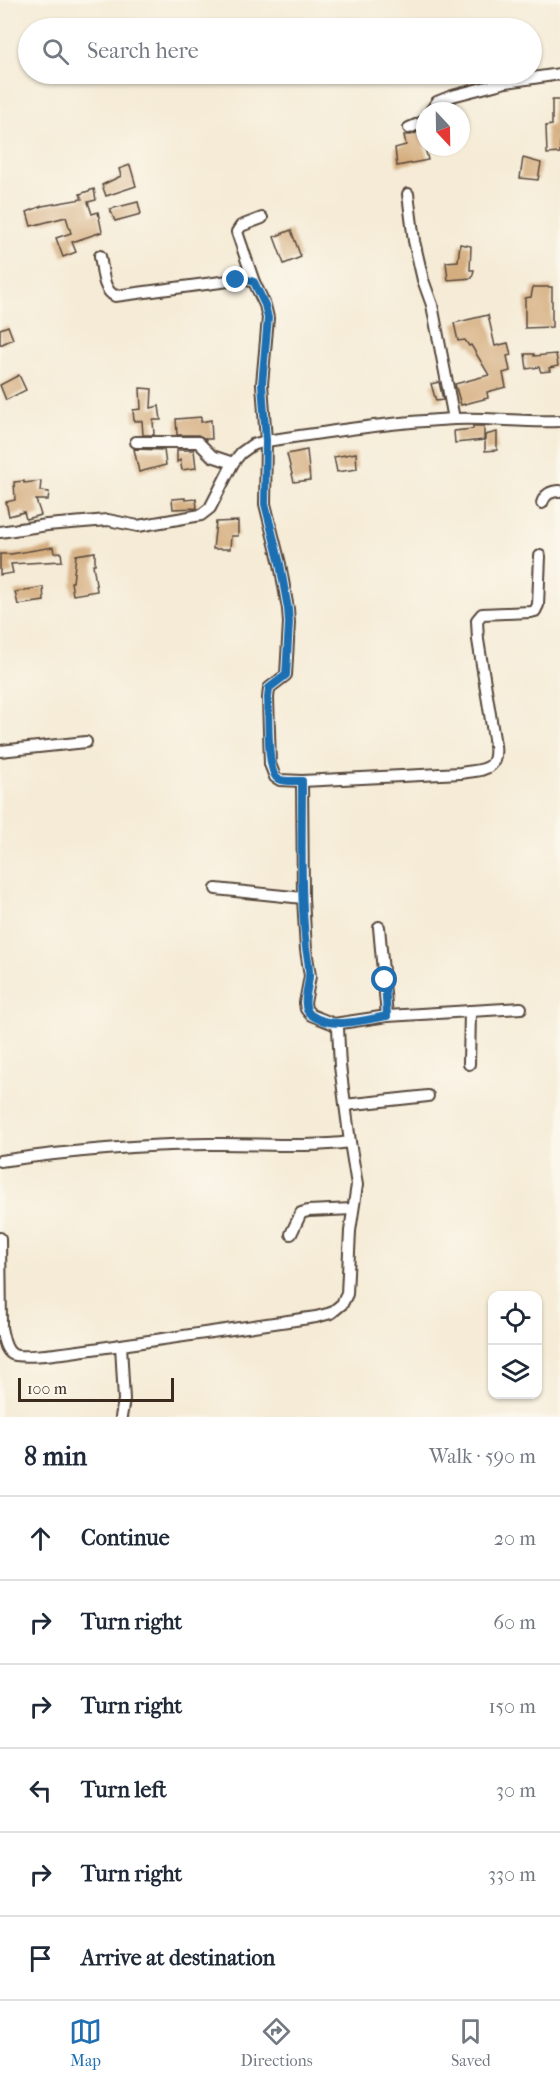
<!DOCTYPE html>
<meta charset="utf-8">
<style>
body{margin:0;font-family:"IM FELL French Canon",serif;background:#f2f2f3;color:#1f2937}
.controls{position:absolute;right:18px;bottom:18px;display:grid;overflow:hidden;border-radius:12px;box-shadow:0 2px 4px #0004}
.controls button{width:54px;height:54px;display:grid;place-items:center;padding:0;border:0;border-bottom:2px solid #e0e1e3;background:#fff;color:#1f2937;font:30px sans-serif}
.compass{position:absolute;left:416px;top:102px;width:54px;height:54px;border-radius:50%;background:#fff;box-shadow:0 2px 4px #0004;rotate:158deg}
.scale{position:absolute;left:18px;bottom:15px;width:156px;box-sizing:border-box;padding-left:6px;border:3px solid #3b2a1e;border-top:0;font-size:16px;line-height:21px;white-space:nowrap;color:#3b2a1e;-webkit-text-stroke:4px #fbf7ec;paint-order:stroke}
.stop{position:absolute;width:18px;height:18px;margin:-14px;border:4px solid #1f6fb2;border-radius:50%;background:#fff}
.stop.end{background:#1f6fb2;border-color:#fff;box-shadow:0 2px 6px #0008}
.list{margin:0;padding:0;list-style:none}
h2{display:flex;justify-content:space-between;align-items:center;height:78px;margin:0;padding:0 24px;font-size:26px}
h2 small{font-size:20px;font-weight:400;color:#747a83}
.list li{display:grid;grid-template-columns:39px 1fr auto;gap:18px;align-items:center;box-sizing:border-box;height:84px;padding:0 24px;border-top:2px solid #e0e1e3}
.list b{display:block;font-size:22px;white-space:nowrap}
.list em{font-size:20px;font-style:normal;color:#747a83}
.icon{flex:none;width:33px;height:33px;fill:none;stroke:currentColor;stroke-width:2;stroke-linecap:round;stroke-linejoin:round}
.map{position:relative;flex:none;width:560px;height:1417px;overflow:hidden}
.search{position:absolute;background:#fff;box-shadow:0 2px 4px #0004;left:18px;right:18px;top:18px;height:66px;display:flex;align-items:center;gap:15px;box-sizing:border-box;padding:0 21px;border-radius:33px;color:#747a83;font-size:22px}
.sheet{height:582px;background:#fff}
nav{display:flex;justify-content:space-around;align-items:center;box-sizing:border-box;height:84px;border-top:2px solid #e0e1e3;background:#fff;font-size:16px;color:#747a83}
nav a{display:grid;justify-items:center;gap:3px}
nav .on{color:#1f6fb2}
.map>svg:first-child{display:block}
.building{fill:#d5ae80}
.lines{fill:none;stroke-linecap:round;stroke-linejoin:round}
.minor-casing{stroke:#57473a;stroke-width:14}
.minor{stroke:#fff;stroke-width:10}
.route{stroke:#1f6fb2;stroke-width:8}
</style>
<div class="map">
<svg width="560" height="1417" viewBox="0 0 560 1417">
<rect width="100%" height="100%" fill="#fbf7ec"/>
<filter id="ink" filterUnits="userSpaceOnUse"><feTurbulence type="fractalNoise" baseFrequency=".0167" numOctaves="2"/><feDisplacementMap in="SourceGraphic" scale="12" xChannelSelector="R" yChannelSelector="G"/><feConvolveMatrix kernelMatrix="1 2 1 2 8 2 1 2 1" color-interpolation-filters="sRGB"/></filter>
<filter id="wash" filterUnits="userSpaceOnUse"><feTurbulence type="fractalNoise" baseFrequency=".008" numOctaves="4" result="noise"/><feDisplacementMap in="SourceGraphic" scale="24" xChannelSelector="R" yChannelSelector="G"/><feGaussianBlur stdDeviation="1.35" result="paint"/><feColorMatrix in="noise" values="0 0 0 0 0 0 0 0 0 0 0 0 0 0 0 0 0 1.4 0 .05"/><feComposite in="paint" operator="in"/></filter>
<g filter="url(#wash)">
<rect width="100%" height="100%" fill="#f5ebd6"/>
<g id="blocks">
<!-- building -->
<g class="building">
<path d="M552 100H560V153L547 154 546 126 552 125Z"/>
<path d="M421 131 428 160 397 166 395 148 406 145 404 135H411Z"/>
<path d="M523 158 541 163 538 180 520 178Z"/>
<path d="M130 165 136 186 106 196 102 185 121 176 119 169Z"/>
<path d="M94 189 96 200 88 202 92 214 98 212 102 232 72 242 76 252 63 257 56 238 71 233 66 217 31 226 27 212 42 206 82 199 80 194Z"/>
<path d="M138 202 141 214 115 221 110 209Z"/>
<path d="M291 230 301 257 284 264 274 237Z"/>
<path d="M460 244 471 246 470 270H474L472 278 448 280 446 262 458 261Z"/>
<path d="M533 287H552V327L525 328V298L531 297Z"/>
<path d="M488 315 495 346 508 343 511 355 507 356 510 371 503 373 506 387 487 392 488 398 461 405 455 384 489 375 471 345 469 346 465 340 458 341 454 323Z"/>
<path d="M8 326 13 339 0 345V329Z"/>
<path d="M525 354H534V356L556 354 558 366 549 368 550 371 541 372 539 367 527 369Z"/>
<path d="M19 375 26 390 6 400 0 385Z"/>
<path d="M439 382 443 400 436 401 431 384Z"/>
<path d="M140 388 152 389 151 408 159 406 161 420H153L154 435H143L142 421H134L133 410 141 409Z"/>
<path d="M201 417V422L211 420 212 439H206L198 435H177L176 419Z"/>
<path d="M473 426H484V440L455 443 454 431 473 429Z"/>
<path d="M497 432V450L485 451V435Z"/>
<path d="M134 449 164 450 166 465 139 472Z"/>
<path d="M177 450H194L196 468 182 470 180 460 177 462Z"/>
<path d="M307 450 310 480 294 482 287 454Z"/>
<path d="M356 453 357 469 337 472 334 457Z"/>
<path d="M24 481V483L41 481 40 491 49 492 48 500H36L41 515 26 519 24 512 9 516 6 502 15 500 14 482Z"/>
<path d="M185 498V500L196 499 197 508 173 509 172 499Z"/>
<path d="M238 521V536H231L230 549H213L216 522Z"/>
<path d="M53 547 54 553 61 552 62 561 11 564 13 573 0 575V554H11Z"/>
<path d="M95 552V564H93L97 591 73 595 71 582H73L76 555Z"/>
<path d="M43 587 44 601 18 605 15 592Z"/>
</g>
</g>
</g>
<g filter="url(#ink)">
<use href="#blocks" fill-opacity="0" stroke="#57473a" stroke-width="1.5"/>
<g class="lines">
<defs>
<g id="minor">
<path d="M431 111 437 102 452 96 506 82 560 74"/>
<path d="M409 128 425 121"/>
<path d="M408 194 414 241 423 280 432 305 454 419"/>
<path d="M100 256C103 269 102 290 115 296L236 280H248L254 282 265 305 268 318 262 384 266 441 265 504 280 564 288 609 289 623 286 675 269 688 268 698 270 764 275 777 280 780 302 781 461 773C483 769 498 772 495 745L478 640 477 620 482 614 531 612 535 611 538 605 540 556"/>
<path d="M254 282 237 232 241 226 262 218"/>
<path d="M136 442H198L212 456 233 463"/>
<path d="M542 503C545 494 551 491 560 491"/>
<path d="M0 532 47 525 108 520 138 526 201 515 210 508 233 463 241 453 252 445 266 441C328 432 391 422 454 419 489 417 524 423 560 421"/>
<path d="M0 751 86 742"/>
<path d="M216 889 303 898"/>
<path d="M379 927 387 1016"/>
<path d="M334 1024 387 1016 521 1008"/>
<path d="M469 1064 470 1011"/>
<path d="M345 1105 428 1096"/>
<path d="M0 1161C69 1151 139 1145 209 1144 256 1143 304 1148 350 1142L340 1066 338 1028 334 1024 311 1015 306 1009 305 1003 310 976 306 950 303 898 302 781"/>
<path d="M291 1234 301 1213 308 1211 353 1209"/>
<path d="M0 1238 1 1324"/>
<path d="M0 1324C3 1333 3 1348 12 1354 22 1361 105 1347 121 1345L124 1400 121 1417"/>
<path d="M121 1345 316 1317 331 1313 342 1304 347 1294 350 1231 357 1185 350 1142"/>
</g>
</defs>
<!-- minor casing -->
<use href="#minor" class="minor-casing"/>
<!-- minor -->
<use href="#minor" class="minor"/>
</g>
</g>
<g class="lines" filter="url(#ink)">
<!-- route -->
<path class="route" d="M236 280H248L254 282 265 305 268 318 262 384 266 441 265 504 280 564 288 609 289 623 286 675 269 688 268 698C269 713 266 772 278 779 284 782 295 781 302 781 302 837 300 893 306 948 307 955 309 963 309 971 311 983 299 1006 311 1015 332 1030 364 1020 387 1016L385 980"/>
</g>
</svg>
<div class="controls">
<button><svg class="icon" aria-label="locate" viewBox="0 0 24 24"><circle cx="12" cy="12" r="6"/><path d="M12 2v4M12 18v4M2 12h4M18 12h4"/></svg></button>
<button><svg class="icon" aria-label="layers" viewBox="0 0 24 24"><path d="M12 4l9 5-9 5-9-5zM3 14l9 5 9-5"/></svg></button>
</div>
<svg class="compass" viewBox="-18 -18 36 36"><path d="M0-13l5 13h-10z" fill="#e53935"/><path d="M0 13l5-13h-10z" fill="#747a83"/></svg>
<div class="scale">100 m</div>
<div class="stop" style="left:385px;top:980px"></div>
<div class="stop end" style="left:236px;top:280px"></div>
<div class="search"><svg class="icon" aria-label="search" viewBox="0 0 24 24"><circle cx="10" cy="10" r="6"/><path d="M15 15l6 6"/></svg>Search here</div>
</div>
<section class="sheet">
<h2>8 min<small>Walk · 590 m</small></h2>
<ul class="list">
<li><svg class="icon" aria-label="ahead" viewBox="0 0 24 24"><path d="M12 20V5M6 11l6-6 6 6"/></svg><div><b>Continue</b></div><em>20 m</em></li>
<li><svg class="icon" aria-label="right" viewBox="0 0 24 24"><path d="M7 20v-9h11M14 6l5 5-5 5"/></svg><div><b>Turn right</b></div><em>60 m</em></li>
<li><svg class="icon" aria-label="right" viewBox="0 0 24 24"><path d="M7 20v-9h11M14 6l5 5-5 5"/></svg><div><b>Turn right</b></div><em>150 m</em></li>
<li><svg class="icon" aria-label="left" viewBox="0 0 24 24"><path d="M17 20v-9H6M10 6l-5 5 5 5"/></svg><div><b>Turn left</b></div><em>30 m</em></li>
<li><svg class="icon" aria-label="right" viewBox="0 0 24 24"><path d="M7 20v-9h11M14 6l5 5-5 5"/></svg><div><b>Turn right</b></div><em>330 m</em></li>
<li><svg class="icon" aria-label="arrive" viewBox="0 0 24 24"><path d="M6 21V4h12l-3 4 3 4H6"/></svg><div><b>Arrive at destination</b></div></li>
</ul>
</section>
<nav>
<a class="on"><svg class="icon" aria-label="map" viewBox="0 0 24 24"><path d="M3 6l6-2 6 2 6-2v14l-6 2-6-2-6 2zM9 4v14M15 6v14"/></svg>Map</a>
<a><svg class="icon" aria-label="directions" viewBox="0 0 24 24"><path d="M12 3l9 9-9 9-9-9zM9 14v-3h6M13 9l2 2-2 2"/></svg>Directions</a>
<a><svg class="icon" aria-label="saved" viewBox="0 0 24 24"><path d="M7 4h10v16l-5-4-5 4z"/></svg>Saved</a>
</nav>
